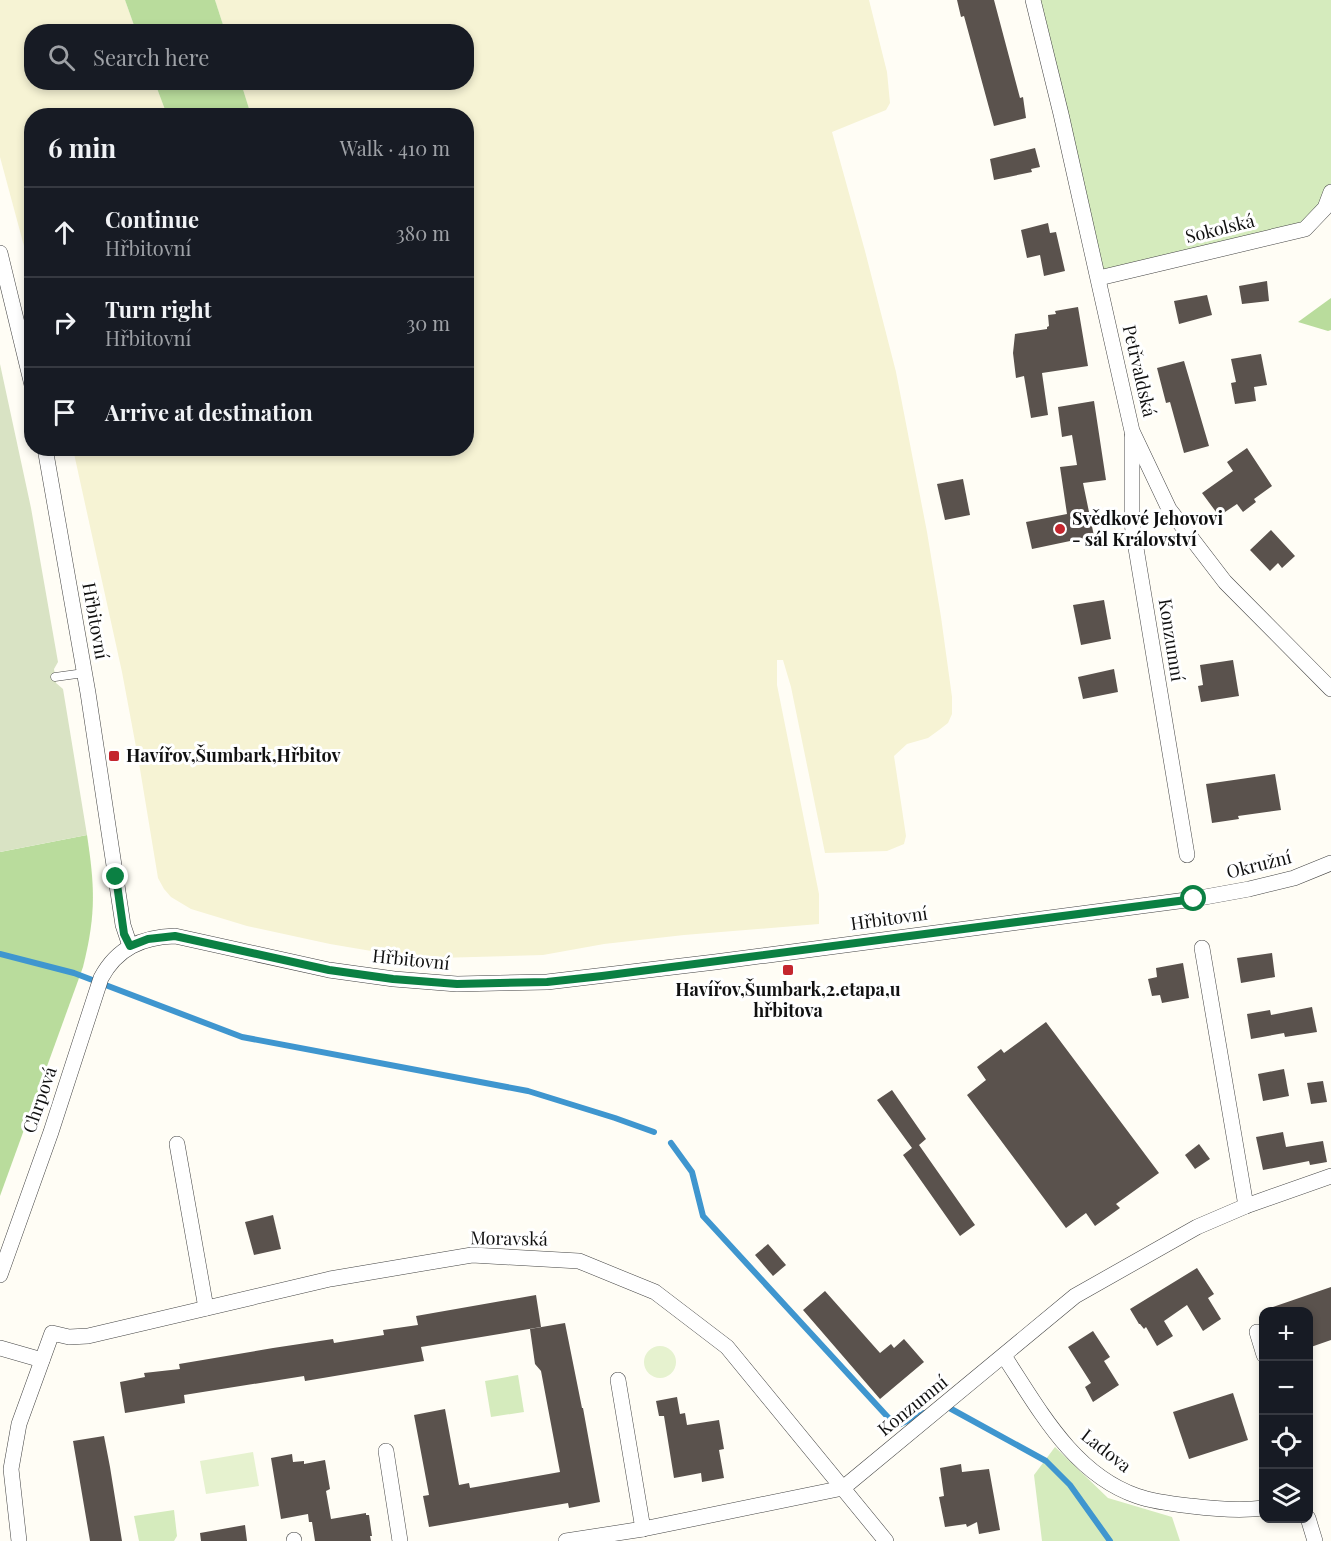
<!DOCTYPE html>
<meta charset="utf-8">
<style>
body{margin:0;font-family:"Playfair Display",serif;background:#242831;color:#f1f3f6}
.controls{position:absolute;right:18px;bottom:18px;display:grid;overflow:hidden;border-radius:12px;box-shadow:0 3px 9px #0003}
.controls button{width:54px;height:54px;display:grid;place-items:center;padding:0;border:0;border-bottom:2px solid #363941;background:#171b24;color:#f1f3f6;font:30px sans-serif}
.stop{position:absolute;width:18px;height:18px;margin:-14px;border:4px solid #0b8043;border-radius:50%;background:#fff}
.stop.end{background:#0b8043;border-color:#fff;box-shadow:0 2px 6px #0008}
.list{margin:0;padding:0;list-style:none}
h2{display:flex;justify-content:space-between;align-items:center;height:78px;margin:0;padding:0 24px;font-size:26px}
h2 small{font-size:20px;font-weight:400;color:#9ea1a6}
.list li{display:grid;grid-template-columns:39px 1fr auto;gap:18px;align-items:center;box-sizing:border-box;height:90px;padding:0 24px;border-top:2px solid #363941}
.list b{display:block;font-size:22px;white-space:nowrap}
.list p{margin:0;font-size:20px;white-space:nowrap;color:#9ea1a6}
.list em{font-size:20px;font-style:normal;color:#9ea1a6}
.icon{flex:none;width:33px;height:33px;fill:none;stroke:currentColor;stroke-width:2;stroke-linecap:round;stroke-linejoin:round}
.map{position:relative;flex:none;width:1331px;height:1541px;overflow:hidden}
.search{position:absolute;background:#171b24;box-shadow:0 3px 9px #0003;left:24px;top:24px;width:450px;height:66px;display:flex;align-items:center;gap:15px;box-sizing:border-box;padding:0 21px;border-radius:24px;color:#9ea1a6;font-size:22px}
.panel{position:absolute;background:#171b24;box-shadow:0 3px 9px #0003;left:24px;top:108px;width:450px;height:348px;border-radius:24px}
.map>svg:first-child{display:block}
.farmland{fill:#f6f3d4}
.green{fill:#d5ebbd}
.forest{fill:#b9dc9c}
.cemetery{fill:#d9e3c4}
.pitch{fill:#e6f2cf}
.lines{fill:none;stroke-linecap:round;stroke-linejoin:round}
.stream{stroke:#3f96cf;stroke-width:6}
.building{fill:#5a524d}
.service-casing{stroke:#444;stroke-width:9}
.minor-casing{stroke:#444;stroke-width:16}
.service{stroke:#fff;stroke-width:8}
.minor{stroke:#fff;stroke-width:15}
.route{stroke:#0b8043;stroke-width:8}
.poi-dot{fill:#c4262e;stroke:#fff;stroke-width:2}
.labels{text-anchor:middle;stroke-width:6;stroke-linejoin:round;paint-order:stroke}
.street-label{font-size:18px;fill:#111;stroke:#fff}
.poi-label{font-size:18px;font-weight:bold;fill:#111;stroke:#fff;text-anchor:start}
</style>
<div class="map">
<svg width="1331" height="1541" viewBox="0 0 1331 1541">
<rect width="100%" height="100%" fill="#fffdf5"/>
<!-- farmland -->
<g class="farmland">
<path d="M0 0H125L136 31 32 32V82L155 83 167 115 32 116 31 272 0 157Z"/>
<path d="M215 0H869L887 72 890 103 886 110 832 132 865 251 896 372 927 532 941 617 952 697V714L948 723 939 730 928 738 907 744 894 756 906 836 904 844 887 851 825 853 791 687 783 660H777V685L819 894V924L684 935 604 944 543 955 438 958 389 954 330 944 247 926 191 909 171 897 164 889 158 878 139 763 122 672 73 449 466 448V116L251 115 241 83 466 82V32L225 31Z"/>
</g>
<!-- green -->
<g class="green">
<path d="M1033 0H1331V192L1305 229 1099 278Z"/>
<path d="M518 1375 524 1412 491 1417 485 1381Z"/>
<path d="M1055 1447 1108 1498 1172 1517 1180 1541H1042L1034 1475Z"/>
<path d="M174 1510 177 1536 174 1541H139L134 1516Z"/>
</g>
<!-- forest -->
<g class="forest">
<path d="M125 0H215L225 31H136Z"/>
<path d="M155 83H241L251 115H167Z"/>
<path d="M1331 298V330L1328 331 1298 322Z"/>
<path d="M87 835C95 888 96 915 83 967L0 1196V852Z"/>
</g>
<!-- cemetery -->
<path class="cemetery" d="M0 364 31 508 58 662 54 669 56 683 63 689 87 835 0 852Z"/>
<!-- pitch -->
<g class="pitch">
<circle cx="660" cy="1362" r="16"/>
<path d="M253 1452 259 1486 206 1494 200 1461Z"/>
</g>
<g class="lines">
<!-- stream -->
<g class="stream">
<path d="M0 954 74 973 242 1037 528 1091 615 1118 654 1132"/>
<path d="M671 1143 692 1172 703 1216 896 1426 924 1413"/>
<path d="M944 1405 1046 1461 1070 1485 1110 1541"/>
</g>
</g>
<!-- building -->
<g class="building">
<path d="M957 0H994L1020 98 1023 97 1026 118 994 126 964 16 961 17Z"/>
<path d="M1035 148 1040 167 1031 169 1032 172 994 180 990 159Z"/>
<path d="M1048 223 1050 233 1056 232 1065 271 1044 276 1040 255 1027 258 1021 230Z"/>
<path d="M1267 281 1269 301 1242 304 1239 286Z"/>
<path d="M1207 295 1212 315 1179 324 1174 301Z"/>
<path d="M1078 307 1088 366 1042 373 1048 415 1031 418 1024 376 1016 378 1013 353 1015 334 1047 329V327L1049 326 1048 315 1056 314 1055 311Z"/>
<path d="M1261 354 1267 385 1254 387 1256 401 1235 404 1231 383 1236 382 1231 359Z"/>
<path d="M1184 361 1209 446 1184 453 1170 402 1166 403 1157 368Z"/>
<path d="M1094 401 1106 480 1083 483 1094 536 1032 549 1026 522 1067 514 1060 467 1077 465 1072 435 1062 437 1058 407Z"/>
<path d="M1247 448 1272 486 1254 499 1256 502 1243 512 1237 504 1219 516 1202 493 1233 471 1227 462Z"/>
<path d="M963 479 970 515 945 520 937 484Z"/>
<path d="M1271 530 1295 556 1282 568 1278 563 1270 571 1250 550Z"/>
<path d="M1104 600 1111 639 1081 645 1073 605Z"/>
<path d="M1233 660 1239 696 1201 702 1198 686 1203 685 1200 665Z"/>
<path d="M1114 669 1118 692 1083 699 1078 677Z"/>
<path d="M1275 774 1281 810 1238 816 1239 819 1212 823 1206 784Z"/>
<path d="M1272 953 1275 977 1241 983 1237 958Z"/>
<path d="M1183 963 1189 998 1162 1003 1160 995 1152 996 1148 979 1157 977 1156 968Z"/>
<path d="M1312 1007 1317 1032 1285 1037 1284 1033 1251 1039 1247 1014 1270 1010 1271 1015Z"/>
<path d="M1046 1022 1159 1173 1116 1204 1120 1208 1095 1226 1086 1213 1066 1228 967 1095 986 1080 977 1067 1001 1049 1004 1053Z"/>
<path d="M1284 1069 1289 1096 1263 1101 1258 1074Z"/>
<path d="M1323 1081 1327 1102 1311 1104 1307 1083Z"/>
<path d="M892 1090 926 1139 919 1145 975 1225 960 1236 903 1155 912 1148 877 1100Z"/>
<path d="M1283 1132 1286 1147 1323 1141 1327 1162 1310 1165 1309 1161 1263 1170 1256 1137Z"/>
<path d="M1199 1144 1210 1159 1195 1169 1185 1155Z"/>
<path d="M273 1215 281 1249 254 1255 245 1222Z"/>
<path d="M768 1244 786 1265 773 1276 755 1255Z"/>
<path d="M1197 1268 1214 1294 1208 1298 1221 1319 1203 1331 1187 1305 1164 1321 1173 1336 1157 1346 1146 1327 1144 1329 1140 1324H1139L1130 1309Z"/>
<path d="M1331 1287V1340L1308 1348V1311H1268L1267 1309Z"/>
<path d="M825 1291 880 1353 891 1344 894 1348 904 1339 924 1362 880 1399 803 1310Z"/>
<path d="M536 1295 541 1327 421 1347 424 1361 305 1381 304 1376 184 1395 185 1403 125 1413 120 1382 145 1377 144 1373 180 1369 179 1364 273 1348 333 1339 334 1343 384 1335 383 1330 418 1325 416 1316Z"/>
<path d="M565 1323 582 1408H583L600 1502 569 1508 568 1503 429 1527 423 1496 429 1495 414 1415 445 1409 459 1485 469 1483 470 1488 560 1472 541 1371 535 1364 530 1329Z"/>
<path d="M1093 1331 1110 1357 1104 1361 1119 1385 1093 1402 1085 1387 1091 1383 1068 1347Z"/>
<path d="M1233 1393 1248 1440 1189 1459 1173 1412Z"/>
<path d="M677 1397 680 1414 685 1413 687 1425 719 1420 724 1449 719 1450 724 1478 702 1482 701 1473 674 1478 664 1416H659L656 1401Z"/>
<path d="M104 1436 110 1467 122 1541H90L89 1535 73 1441Z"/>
<path d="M292 1454 293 1462 304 1461V1464L325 1460 330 1489 326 1491 331 1519 366 1513V1515H369L372 1536H370L371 1541H315L312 1522H309L308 1514 281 1519 271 1458Z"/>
<path d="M961 1464 962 1472 989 1469 1000 1530 979 1534 977 1522 967 1527 966 1524 945 1527 939 1497 944 1496 940 1468Z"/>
<path d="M245 1525 247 1541H201L200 1533Z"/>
</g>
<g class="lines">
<defs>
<path id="service" d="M55 677 84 673"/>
<g id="minor">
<path d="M1033 0 1061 114 1132 431 1169 509 1225 582 1331 689"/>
<path d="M0 253 32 385"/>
<path d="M1099 278 1305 229 1325 208 1331 192"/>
<path d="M1132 437V524L1187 855"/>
<path d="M45 448 88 693 123 925 130 946"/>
<path d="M1202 948 1246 1206"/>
<path d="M177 1144 206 1308"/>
<path d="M0 1275 51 1132 101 978C117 948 142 937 175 936L329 970 394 979 457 984 547 982 715 962 1194 899 1249 889 1294 878 1331 863"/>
<path d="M1257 1332 1264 1355"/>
<path d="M0 1348 42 1360"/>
<path d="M1004 1356C1039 1409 1073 1474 1137 1496 1154 1502 1173 1504 1191 1506 1215 1509 1240 1511 1264 1508"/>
<path d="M618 1380 643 1529"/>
<path d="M386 1451 400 1541"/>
<path d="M1308 1518 1315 1541"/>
<path d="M294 1540V1541"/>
<path d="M19 1541 11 1469 19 1424 52 1333 69 1337 88 1336 330 1279 472 1255 579 1261 655 1292 727 1347 886 1541"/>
<path d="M566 1541 643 1529 843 1488 1075 1296 1197 1227 1246 1206 1331 1176"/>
</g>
</defs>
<!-- service casing -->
<use href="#service" class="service-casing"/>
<!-- minor casing -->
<use href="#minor" class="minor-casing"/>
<!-- service -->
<use href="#service" class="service"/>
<!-- minor -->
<use href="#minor" class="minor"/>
</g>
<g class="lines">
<!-- route -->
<path class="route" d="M116 877 124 934 130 946 148 939 175 936 329 970 393 979 457 984 547 982 602 976 1194 899"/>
</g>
<!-- markers -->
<g class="poi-dot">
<circle cx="1060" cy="529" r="6"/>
<rect x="108" y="750" width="12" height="12" rx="3"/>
<rect x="782" y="964" width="12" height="12" rx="3"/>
</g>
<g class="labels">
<!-- street labels -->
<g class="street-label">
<text transform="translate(1220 229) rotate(-14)" y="6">Sokolská</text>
<text transform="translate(1139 371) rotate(77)" y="6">Petřvaldská</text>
<text transform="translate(95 621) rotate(80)" y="6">Hřbitovní</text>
<text transform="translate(1171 640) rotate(81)" y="6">Konzumní</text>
<text transform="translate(1259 865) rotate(-14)" y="6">Okružní</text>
<text transform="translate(889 919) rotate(-8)" y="6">Hřbitovní</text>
<text transform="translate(411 960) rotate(6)" y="6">Hřbitovní</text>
<text transform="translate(40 1100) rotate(-71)" y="6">Chrpová</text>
<text transform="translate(509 1239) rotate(1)" y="6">Moravská</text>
<text transform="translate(913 1406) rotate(-39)" y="6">Konzumní</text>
<text transform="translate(1106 1451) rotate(38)" y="6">Ladova</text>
</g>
<!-- poi labels -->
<g class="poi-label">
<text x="1072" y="525">Svědkové Jehovovi<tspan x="1072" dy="21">- sál Království</tspan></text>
<text x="126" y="762">Havířov,Šumbark,Hřbitov</text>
<text x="788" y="996" text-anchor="middle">Havířov,Šumbark,2.etapa,u<tspan x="788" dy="21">hřbitova</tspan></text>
</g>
</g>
</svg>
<div class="controls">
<button>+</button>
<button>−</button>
<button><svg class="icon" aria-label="locate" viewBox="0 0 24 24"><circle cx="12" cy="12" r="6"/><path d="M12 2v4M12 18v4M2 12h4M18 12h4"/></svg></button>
<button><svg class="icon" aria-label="layers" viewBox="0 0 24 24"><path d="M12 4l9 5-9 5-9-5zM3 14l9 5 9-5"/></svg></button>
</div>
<div class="stop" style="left:1194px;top:899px"></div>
<div class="stop end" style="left:116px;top:877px"></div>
<div class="search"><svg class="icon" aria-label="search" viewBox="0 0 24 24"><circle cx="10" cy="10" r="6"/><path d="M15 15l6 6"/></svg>Search here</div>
<section class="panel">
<h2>6 min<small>Walk · 410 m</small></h2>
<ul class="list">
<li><svg class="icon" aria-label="ahead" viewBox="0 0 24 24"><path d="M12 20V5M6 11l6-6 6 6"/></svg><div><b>Continue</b><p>Hřbitovní</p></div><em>380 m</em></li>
<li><svg class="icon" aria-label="right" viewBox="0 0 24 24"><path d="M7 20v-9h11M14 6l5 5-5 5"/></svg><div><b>Turn right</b><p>Hřbitovní</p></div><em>30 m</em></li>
<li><svg class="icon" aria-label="arrive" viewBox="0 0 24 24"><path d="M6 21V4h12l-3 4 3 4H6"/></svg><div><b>Arrive at destination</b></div></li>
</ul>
</section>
</div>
